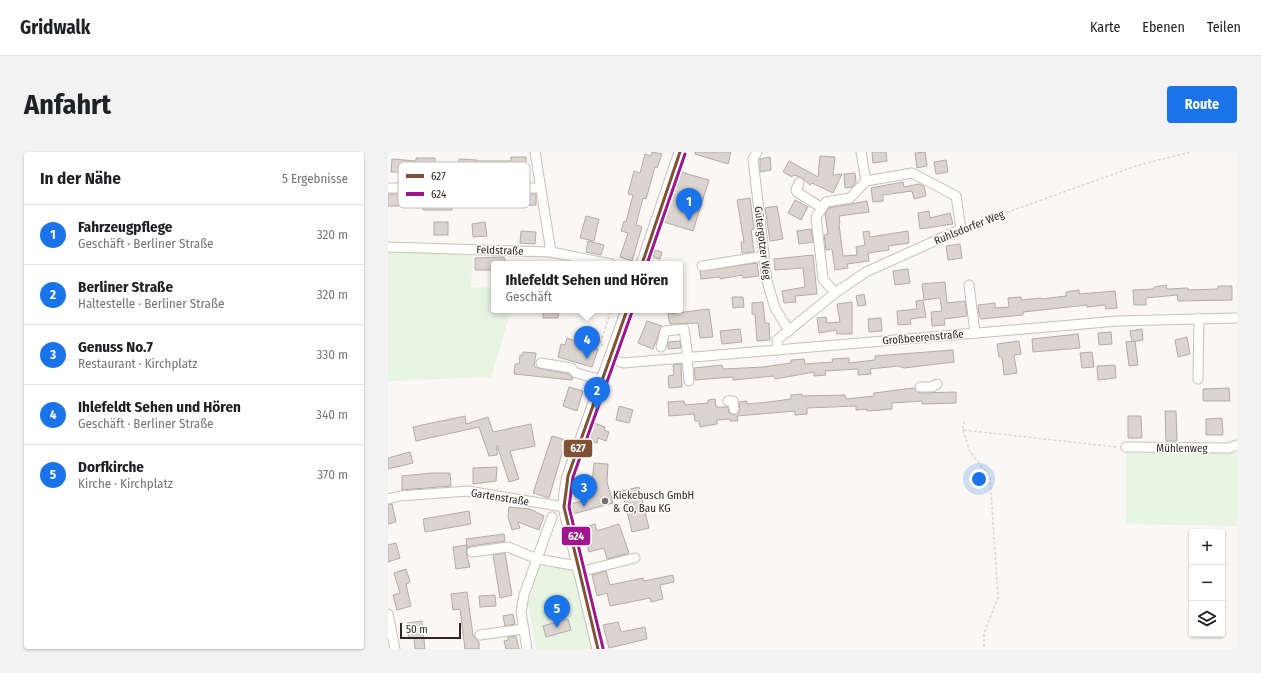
<!DOCTYPE html>
<html lang="de">
<meta charset="utf-8">
<style>
body{margin:0;font-family:"Fira Sans Condensed",sans-serif;background:#f2f2f2;color:#202124}
.controls{position:absolute;right:12px;bottom:12px;display:grid;overflow:hidden;border-radius:4px;box-shadow:0 1px 3px #0004}
.controls button{width:36px;height:36px;display:grid;place-items:center;padding:0;border:0;border-bottom:1px solid #e0e0e0;background:#fff;color:#202124;font:20px sans-serif}
.scale{position:absolute;left:12px;bottom:10px;width:61px;box-sizing:border-box;padding-left:4px;border:2px solid #31261f;border-top:0;font-size:11px;line-height:14px;white-space:nowrap;color:#31261f;-webkit-text-stroke:3px #fff;paint-order:stroke}
.you{position:absolute;left:591px;top:327px;width:14px;height:14px;margin:-10px;border:3px solid #fff;border-radius:50%;background:#1a73e8;box-shadow:0 0 0 6px #1a73e833}
.badge{display:grid;place-items:center;width:26px;height:26px;border-radius:50%;background:#1a73e8;color:#fff;font-size:13px;font-weight:700}
.pin{position:absolute;translate:-50% -33px;filter:drop-shadow(0 1px 2px #0008)}
.pin::after{content:'';position:absolute;top:21px;width:14px;height:12px;background:inherit;clip-path:polygon(0 0,100% 0,50% 100%)}
.popup{position:absolute;left:103px;top:109px;width:192px;height:52px;box-sizing:border-box;display:grid;place-content:center;border-radius:4px;background:#fff;filter:drop-shadow(0 1px 3px #0005);font-size:13px;white-space:nowrap;color:#757577}
.popup b{font-size:15px;color:#202124}
.popup::after{content:'';position:absolute;left:50%;top:100%;margin-left:-8px;border:8px solid transparent;border-top-color:#fff}
.list{margin:0;padding:0;list-style:none}
h2{display:flex;justify-content:space-between;align-items:center;height:52px;margin:0;padding:0 16px;font-size:17px}
h2 small{font-size:13px;font-weight:400;color:#757577}
.list li{display:grid;grid-template-columns:26px 1fr auto;gap:12px;align-items:center;box-sizing:border-box;height:60px;padding:0 16px;border-top:1px solid #e0e0e0}
.list b{display:block;font-size:15px;white-space:nowrap}
.list p{margin:0;font-size:13px;white-space:nowrap;color:#757577}
.list em{font-size:13px;font-style:normal;color:#757577}
.icon{flex:none;width:22px;height:22px;fill:none;stroke:currentColor;stroke-width:2;stroke-linecap:round;stroke-linejoin:round}
.map{position:relative;flex:none;width:849px;height:497px;overflow:hidden;border-radius:4px}
header{display:flex;align-items:center;gap:24px;box-sizing:border-box;height:56px;padding:0 20px;background:#fff;border-bottom:1px solid #e0e0e0}
header strong{font-size:19px}
nav{display:flex;gap:22px;margin-inline-start:auto;font-size:14px}
.intro{display:flex;align-items:center;justify-content:space-between;box-sizing:border-box;height:96px;padding:0 24px}
h1{margin:0;font-size:28px}
.button{padding:10px 18px;border-radius:4px;background:#1a73e8;color:#fff;font-size:14px;font-weight:700}
main{display:flex;gap:24px;padding:0 24px}
aside{flex:1;background:#fff;border-radius:4px;box-shadow:0 1px 3px #0004}
.map>svg:first-child{display:block}
.green{fill:#e7f4e1}
.building{fill:#dcd4cf;stroke:#b2aca8}
.lines{fill:none;stroke-linecap:round;stroke-linejoin:round}
.minor-casing{stroke:#c7c0bb;stroke-width:11}
.major-casing{stroke:#c7c0bb;stroke-width:13}
.path{stroke:#d9d8d6;stroke-width:1.5;stroke-dasharray:3 2;stroke-linecap:butt}
.minor{stroke:#fefefd;stroke-width:9}
.major{stroke:#fefefd;stroke-width:11}
.bus-1-casing{stroke:#fff;stroke-width:6}
.bus-2-casing{stroke:#fff;stroke-width:6}
.bus-1{stroke:#805233;stroke-width:3}
.bus-2{stroke:#a0148e;stroke-width:3}
.poi-dot{fill:#776f6a;stroke:#fff;stroke-width:1.5}
.labels{text-anchor:middle;stroke-width:3;stroke-linejoin:round;paint-order:stroke}
.street-label{font-size:11px;fill:#31261f;stroke:#fff}
.poi-label{font-size:11px;fill:#31261f;stroke:#fff;text-anchor:start}
.key{fill:#fff;stroke:#c1bebc;stroke-width:1}
.key-label{font-size:11px;fill:#31261f}
.line-badge{stroke:#fff;stroke-width:1.5}
.badge-label{font-size:11px;text-anchor:middle;font-weight:bold;fill:#fff}
</style>
<header>
<strong>Gridwalk</strong>
<nav><a>Karte</a><a>Ebenen</a><a>Teilen</a></nav>
</header>
<div class="intro"><h1>Anfahrt</h1><a class="button">Route</a></div>
<main>
<aside>
<h2>In der Nähe<small>5 Ergebnisse</small></h2>
<ul class="list">
<li><span class="badge">1</span><div><b>Fahrzeugpflege</b><p>Geschäft · Berliner Straße</p></div><em>320 m</em></li>
<li><span class="badge">2</span><div><b>Berliner Straße</b><p>Haltestelle · Berliner Straße</p></div><em>320 m</em></li>
<li><span class="badge">3</span><div><b>Genuss No.7</b><p>Restaurant · Kirchplatz</p></div><em>330 m</em></li>
<li><span class="badge">4</span><div><b>Ihlefeldt Sehen und Hören</b><p>Geschäft · Berliner Straße</p></div><em>340 m</em></li>
<li><span class="badge">5</span><div><b>Dorfkirche</b><p>Kirche · Kirchplatz</p></div><em>370 m</em></li>
</ul>
</aside>
<div class="map">
<svg width="849" height="497" viewBox="0 0 849 497">
<rect width="100%" height="100%" fill="#faf7f4"/>
<!-- green -->
<g class="green">
<path d="M0 95 85 97 83 135 106 136V158H123L103 225 0 229Z"/>
<path d="M738 295 849 300V374L738 372Z"/>
<path d="M152 414 186 418 205 497H148L140 453Z"/>
</g>
<!-- building -->
<g class="building">
<path d="M264 0 274 2 269 16 267 15 258 47 255 46 248 73 254 75 244 109 232 105 240 81 233 79 236 69 238 70 245 43 240 42 246 19 252 21 257 2 263 4Z"/>
<path d="M307 0H343L340 12 307 2Z"/>
<path d="M484 0H498L499 9 485 11Z"/>
<path d="M537 0 539 14 529 16 527 1Z"/>
<path d="M432 4 447 5 445 23 454 22 445 41 424 31 422 33 413 25 405 23 404 25 395 20 401 9 430 25Z"/>
<path d="M123 5H138V17H116V21L71 20V7L89 8V9H123Z"/>
<path d="M382 5 383 18 372 20V7Z"/>
<path d="M28 6H47V20H3L4 7 28 9Z"/>
<path d="M558 8 560 20 548 22 546 10Z"/>
<path d="M293 20 321 28 305 79 276 70Z"/>
<path d="M467 21 468 30 464 35 457 36 456 22Z"/>
<path d="M515 30 516 35 531 32 536 34 538 44 526 47 524 39 495 43V49L485 50 483 36Z"/>
<rect x="0" y="42" width="11" height="12"/>
<path d="M82 42H148V53L81 55Z"/>
<path d="M25 43 65 45 64 58H35V54H25Z"/>
<path d="M362 46 366 77 363 78 366 100 354 101 353 90H356L349 48Z"/>
<path d="M407 48 420 55 413 68 400 61Z"/>
<path d="M479 49 481 60 451 64 452 71 451 72 455 104 469 103 468 95 477 93 475 80 481 79 482 85 520 79 521 91 500 94 501 98 480 101 481 109 459 112 460 116 447 118 444 97 438 98 436 83 440 82 437 62 441 56Z"/>
<path d="M389 54 395 87 382 89 377 56Z"/>
<path d="M541 59 542 66 562 61 565 72 532 77 530 61Z"/>
<path d="M198 64 211 67 206 89 192 86Z"/>
<rect x="46" y="70" width="14" height="13"/>
<path d="M97 70 99 84 85 85 84 72Z"/>
<path d="M423 77 425 90 411 92 409 79Z"/>
<path d="M133 79 148 80 147 92 132 91Z"/>
<path d="M200 89 216 93 213 103 198 100Z"/>
<path d="M572 92 574 106 560 108 558 94Z"/>
<path d="M267 98 274 100 272 107 265 105Z"/>
<path d="M425 103 429 142 407 144 408 150 396 151 394 139 417 135 415 116 387 118 386 107Z"/>
<path d="M116 105 117 112H106V118H87V106Z"/>
<path d="M369 111 371 124 355 126 354 123 332 127V125L313 127 312 119Z"/>
<path d="M520 117 522 131 507 133 505 119Z"/>
<path d="M557 130 559 151 577 149 579 164 556 167 557 173 544 174 543 160 554 159 552 146 536 148 534 132Z"/>
<path d="M778 133 779 137 800 136V138L830 137V134H844V148L790 149 789 143 758 146V153H746L745 138 766 137V135Z"/>
<path d="M691 138V142L727 139 729 156 718 157 717 153 699 155V153L635 160V163L593 167 591 163 590 153 607 151V156L621 155 620 146 633 145V148L653 146V147L678 144V140Z"/>
<path d="M476 142 478 153 470 154 468 144Z"/>
<path d="M344 145H355L356 155 345 156Z"/>
<path d="M535 148 538 165 522 167 523 172 510 173 509 159 529 157 528 149Z"/>
<path d="M375 150 377 171H381L382 188 369 189 367 162H364V151Z"/>
<path d="M464 150V182H449L448 178 431 181 429 166 438 165 439 171 452 170 449 152Z"/>
<path d="M321 157 325 185 312 186 310 171 282 172 280 162Z"/>
<path d="M155 158H171L170 166H155Z"/>
<path d="M493 166 494 179 481 180 480 167Z"/>
<path d="M259 169 274 174 265 197 250 191Z"/>
<path d="M352 177 354 190 334 192 332 179Z"/>
<path d="M754 177 755 188 744 190 742 179Z"/>
<path d="M723 180 724 192 711 193 710 181Z"/>
<path d="M690 182 692 196 645 200 644 187Z"/>
<path d="M799 185 802 202 790 205 787 188Z"/>
<path d="M179 186 210 197 204 215 170 205 173 192 177 193Z"/>
<path d="M292 189 293 196 280 197V190Z"/>
<path d="M631 189 633 202 626 203 629 221 616 223 614 205H611L609 192Z"/>
<path d="M747 189 750 213 741 214 738 190Z"/>
<path d="M565 198 566 210 516 216 510 214 482 217 483 222 470 223V217L437 219 438 223 426 224V220L387 227 386 224 345 228V225L307 228 306 216 334 213 335 217 375 215 403 211V208L416 207 417 212 445 210 444 207 461 206V211L487 208V204Z"/>
<path d="M135 200 148 201 146 214 150 216 180 222 184 225V228L126 222 127 212H131L132 203H135Z"/>
<path d="M704 200 706 215 694 216 692 201Z"/>
<path d="M293 212 294 235 281 236 280 224 286 223 285 213Z"/>
<path d="M727 213 728 226 710 228 709 214Z"/>
<path d="M181 235 195 239 189 259 175 254Z"/>
<path d="M526 236 532 241 568 240V251L534 252V249L504 251V257L479 259V257L468 258V254L419 256V262L407 263V259L349 264 350 269H342V267L329 268V272L312 275 311 269H307L306 262 281 264 280 250 296 249 297 253 320 251V248L327 247 328 255H340L341 261 346 263 352 259 351 250 359 249V252L381 250 403 247V243L414 242V244L457 243 458 247 486 244V241Z"/>
<path d="M841 236 842 249H815V237Z"/>
<path d="M231 254 245 258 241 271 228 268Z"/>
<path d="M777 259H788L789 289H778Z"/>
<path d="M77 264 78 272 100 265 105 280 143 272 147 294 122 299 131 327 121 330 109 293V303L101 304 91 275 28 289 25 275Z"/>
<path d="M740 264H753L754 286H740Z"/>
<path d="M834 266 835 283H818V267Z"/>
<path d="M206 271 217 275 216 278 221 280 218 289 210 286 209 291 200 288Z"/>
<path d="M164 284 178 288 161 346 145 341Z"/>
<path d="M22 300 25 311 0 317V306Z"/>
<path d="M206 311 220 312 219 330 225 351 185 362 183 352 200 347 184 341 187 327 204 334Z"/>
<path d="M109 315 108 329 85 332V316Z"/>
<path d="M44 321H62L63 334 14 338V324Z"/>
<path d="M251 335 261 376 244 380 234 339Z"/>
<path d="M4 352 8 370 0 372V353Z"/>
<path d="M121 355 142 357 156 364 151 378 130 370 132 376 124 378 120 365Z"/>
<path d="M81 359 83 372 37 380 35 367Z"/>
<path d="M207 372 209 379 231 372 241 401 219 407 216 396 201 400 194 376Z"/>
<path d="M116 382 117 389 83 394 79 396 78 387Z"/>
<path d="M8 391 12 406 0 410V393Z"/>
<path d="M79 393 78 400 82 415 68 417 65 395Z"/>
<path d="M117 401 124 443 112 446 105 403Z"/>
<path d="M18 417 22 430 18 432 23 454 9 458 5 443 12 441 6 421Z"/>
<path d="M218 419 222 433 255 426 256 429 285 423 286 430 272 433 275 447 263 450 262 446 222 454 219 441 209 444 204 423Z"/>
<path d="M79 440 85 483 91 490V497H77L72 457 65 458 63 442Z"/>
<path d="M107 443 108 454 92 455 91 444Z"/>
<path d="M125 462 127 472 117 474 115 464Z"/>
<path d="M180 467 183 478 158 485 155 474Z"/>
<path d="M34 469 37 497H27L26 486 21 487 19 471Z"/>
<path d="M230 470 233 480 257 475 259 487 221 496 215 473Z"/>
<path d="M128 484 131 497H118L116 489 120 488V485Z"/>
</g>
<g class="lines">
<defs>
<g id="minor">
<path d="M147 0 163 100"/>
<path d="M369 0 365 7 379 129 387 156 401 179"/>
<path d="M473 0 478 29"/>
<path d="M411 31 408 38 409 40 434 56"/>
<path d="M0 36H152"/>
<path d="M0 95 163 100 223 112"/>
<path d="M314 114 376 104"/>
<path d="M581 133 587 181"/>
<path d="M273 195 277 179 296 177 300 205"/>
<path d="M390 198 389 188 447 141 478 120 573 77 568 44 524 21 478 29 462 46 438 50 428 65 435 127 447 141"/>
<path d="M299 205 301 229"/>
<path d="M221 207 236 211 730 169 849 166"/>
<path d="M153 211 183 216 188 221 214 228"/>
<path d="M810 227 811 166"/>
<path d="M532 235H544L549 232"/>
<path d="M340 249H345L346 257"/>
<path d="M738 295 841 296 849 293"/>
<path d="M0 347 12 344 80 339 176 355"/>
<path d="M84 400 120 395 149 407 190 414"/>
<path d="M191 420 247 406"/>
<path d="M0 462 7 497"/>
<path d="M92 483 136 477"/>
<path d="M139 497 133 460 136 443 164 365"/>
</g>
<g id="major">
<path d="M254 112 292 0"/>
<path d="M210 497 176 355 177 340 180 324 239 158"/>
</g>
</defs>
<!-- minor casing -->
<use href="#minor" class="minor-casing"/>
<!-- major casing -->
<use href="#major" class="major-casing"/>
<!-- path -->
<g class="path">
<path d="M581 74 751 13 803 0"/>
<path d="M216 193 212 192 223 158"/>
<path d="M576 269 575 278 729 295"/>
<path d="M575 278 582 300 602 325 610 445 596 482V497"/>
</g>
<!-- minor -->
<use href="#minor" class="minor"/>
<!-- major -->
<use href="#major" class="major"/>
<defs>
<g id="bus-1">
<path d="M254 112 292 0"/>
<path d="M210 497 176 355 180 324 239 158"/>
</g>
<g id="bus-2">
<path d="M259 112 297 2"/>
<path d="M215 496 181 355 185 325 244 160"/>
</g>
</defs>
<!-- bus-1 casing -->
<use href="#bus-1" class="bus-1-casing"/>
<!-- bus-2 casing -->
<use href="#bus-2" class="bus-2-casing"/>
<!-- bus-1 -->
<use href="#bus-1" class="bus-1"/>
<!-- bus-2 -->
<use href="#bus-2" class="bus-2"/>
</g>
<!-- markers -->
<circle class="poi-dot" cx="217" cy="349" r="4"/>
<g class="labels">
<!-- street labels -->
<g class="street-label">
<text transform="translate(581 75) rotate(-22)" y="4">Ruhlsdorfer Weg</text>
<text transform="translate(375 91) rotate(83)" y="4">Gütergotzer Weg</text>
<text transform="translate(112 98) rotate(2)" y="4">Feldstraße</text>
<text transform="translate(535 185) rotate(-5)" y="4">Großbeerenstraße</text>
<text x="794" y="300">Mühlenweg</text>
<text transform="translate(112 345) rotate(9)" y="4">Gartenstraße</text>
</g>
<!-- poi labels -->
<g class="poi-label">
<text x="225" y="347">Kiekebusch GmbH<tspan x="225" dy="13">&amp; Co, Bau KG</tspan></text>
</g>
</g>
<!-- legend -->
<rect x="10" y="10" width="132" height="46" rx="6" class="key"/>
<rect x="18" y="22" width="18" height="4" fill="#805233"/>
<rect x="18" y="40" width="18" height="4" fill="#a0148e"/>
<g class="key-label">
<text x="43" y="28">627</text>
<text x="43" y="46">624</text>
</g>
<g class="line-badge">
<rect x="175" y="287" width="30" height="19" rx="4" fill="#805233"/>
<rect x="173" y="374" width="30" height="20" rx="4" fill="#a0148e"/>
</g>
<g class="badge-label">
<text x="190" y="300">627</text>
<text x="188" y="388">624</text>
</g>
</svg>
<div class="controls">
<button>+</button>
<button>−</button>
<button><svg class="icon" aria-label="layers" viewBox="0 0 24 24"><path d="M12 4l9 5-9 5-9-5zM3 14l9 5 9-5"/></svg></button>
</div>
<div class="scale">50 m</div>
<div class="you"></div>
<div class="pin badge" style="left:301px;top:69px">1</div>
<div class="pin badge" style="left:209px;top:258px">2</div>
<div class="pin badge" style="left:196px;top:355px">3</div>
<div class="pin badge" style="left:199px;top:207px">4</div>
<div class="popup"><b>Ihlefeldt Sehen und Hören</b>Geschäft</div>
<div class="pin badge" style="left:169px;top:476px">5</div>
</div>
</main>
